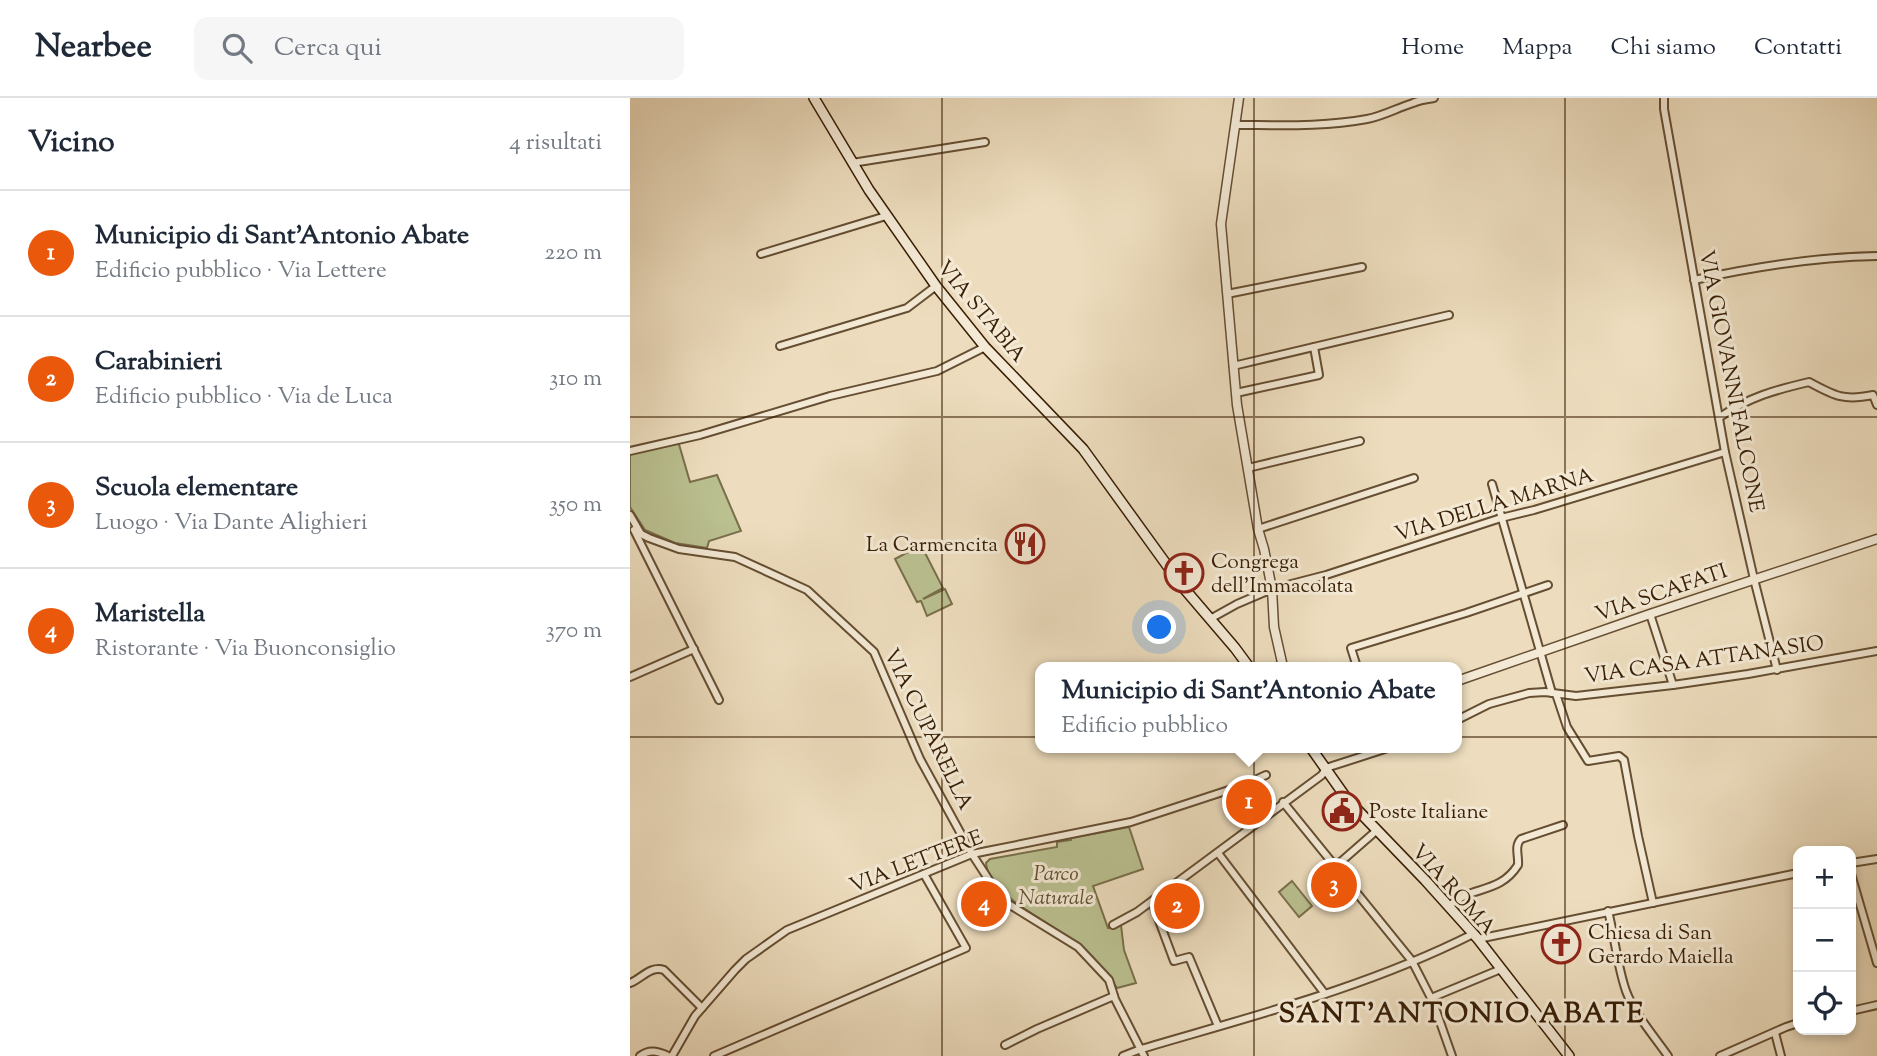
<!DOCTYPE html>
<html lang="it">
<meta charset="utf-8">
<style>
body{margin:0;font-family:"Sorts Mill Goudy",serif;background:#f6f6f7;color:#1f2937}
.controls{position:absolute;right:21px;bottom:21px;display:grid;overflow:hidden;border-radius:14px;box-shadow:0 4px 10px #0003}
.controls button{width:63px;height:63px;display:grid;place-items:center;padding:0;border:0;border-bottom:2px solid #e0e1e3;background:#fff;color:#1f2937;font:35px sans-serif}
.you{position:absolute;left:530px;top:530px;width:24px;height:24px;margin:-18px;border:5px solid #fff;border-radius:50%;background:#1a73e8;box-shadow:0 0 0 10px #1a73e833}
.badge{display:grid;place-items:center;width:46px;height:46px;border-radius:50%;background:#ea580c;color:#fff;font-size:23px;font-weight:700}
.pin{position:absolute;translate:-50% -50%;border:4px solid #fff;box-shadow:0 2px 7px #0006}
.popup{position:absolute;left:405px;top:564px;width:427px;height:91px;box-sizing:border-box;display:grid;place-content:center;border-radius:14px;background:#fff;filter:drop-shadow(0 2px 5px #0005);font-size:23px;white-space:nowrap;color:#747a83}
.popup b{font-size:26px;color:#1f2937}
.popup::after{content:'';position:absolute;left:50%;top:100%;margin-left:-14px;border:14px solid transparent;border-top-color:#fff}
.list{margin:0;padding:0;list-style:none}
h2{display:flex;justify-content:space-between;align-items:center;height:91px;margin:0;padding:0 28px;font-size:30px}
h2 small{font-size:23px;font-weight:400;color:#747a83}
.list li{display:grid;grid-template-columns:46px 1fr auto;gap:21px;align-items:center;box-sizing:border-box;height:126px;padding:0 28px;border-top:2px solid #e0e1e3}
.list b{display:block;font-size:26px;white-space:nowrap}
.list p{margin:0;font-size:23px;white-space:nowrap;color:#747a83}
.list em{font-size:23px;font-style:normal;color:#747a83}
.icon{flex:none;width:38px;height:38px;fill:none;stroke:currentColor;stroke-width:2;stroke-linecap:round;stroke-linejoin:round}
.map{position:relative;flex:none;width:1247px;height:958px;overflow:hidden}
header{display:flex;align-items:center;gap:42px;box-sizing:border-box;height:98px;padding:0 35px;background:#fff;border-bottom:2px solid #e0e1e3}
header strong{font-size:33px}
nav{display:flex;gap:38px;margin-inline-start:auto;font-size:24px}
.search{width:490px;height:63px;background:#f6f6f7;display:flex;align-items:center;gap:18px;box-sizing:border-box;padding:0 24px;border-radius:14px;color:#747a83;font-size:26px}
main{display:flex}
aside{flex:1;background:#fff}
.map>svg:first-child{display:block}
.green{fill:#bac090;stroke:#796f4a;stroke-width:2}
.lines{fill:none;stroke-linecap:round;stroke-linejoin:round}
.minor-casing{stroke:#654e32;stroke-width:10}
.tertiary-casing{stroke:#654e32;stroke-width:11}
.secondary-casing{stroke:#381e04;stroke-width:12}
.minor{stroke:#f3e9d5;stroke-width:6}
.tertiary{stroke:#f3e9d5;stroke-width:8}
.secondary{stroke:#f3e9d5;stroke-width:9}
.grid{fill:none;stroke:#381e04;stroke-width:2;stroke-opacity:0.55}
.labels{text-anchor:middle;stroke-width:6;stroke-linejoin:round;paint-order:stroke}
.street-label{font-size:21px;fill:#381e04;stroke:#f3e9d5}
.poi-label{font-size:21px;fill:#381e04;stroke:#f3e9d5;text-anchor:start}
.park-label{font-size:21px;font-style:italic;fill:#5f4f2e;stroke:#f3e9d5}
.district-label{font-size:28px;font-weight:bold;letter-spacing:2px;fill:#381e04;stroke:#f3e9d5}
</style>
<header>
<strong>Nearbee</strong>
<div class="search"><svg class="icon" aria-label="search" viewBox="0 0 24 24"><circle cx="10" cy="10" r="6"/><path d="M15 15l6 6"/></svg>Cerca qui</div>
<nav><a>Home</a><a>Mappa</a><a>Chi siamo</a><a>Contatti</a></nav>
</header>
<main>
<aside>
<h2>Vicino<small>4 risultati</small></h2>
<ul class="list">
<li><span class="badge">1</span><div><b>Municipio di Sant'Antonio Abate</b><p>Edificio pubblico · Via Lettere</p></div><em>220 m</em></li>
<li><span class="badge">2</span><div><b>Carabinieri</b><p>Edificio pubblico · Via de Luca</p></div><em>310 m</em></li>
<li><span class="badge">3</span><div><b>Scuola elementare</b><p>Luogo · Via Dante Alighieri</p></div><em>350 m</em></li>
<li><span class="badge">4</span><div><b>Maristella</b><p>Ristorante · Via Buonconsiglio</p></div><em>370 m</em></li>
</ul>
</aside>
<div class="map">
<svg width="1247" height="958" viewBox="0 0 1247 958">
<rect width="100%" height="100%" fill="#edddbe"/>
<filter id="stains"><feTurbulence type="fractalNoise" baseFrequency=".00286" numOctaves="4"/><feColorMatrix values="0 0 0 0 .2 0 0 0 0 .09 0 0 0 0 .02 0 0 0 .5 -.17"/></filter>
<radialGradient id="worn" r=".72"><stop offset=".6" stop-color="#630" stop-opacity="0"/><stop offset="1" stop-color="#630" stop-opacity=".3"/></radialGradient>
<!-- green -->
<g class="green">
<path d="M48 343 60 384 87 377 111 433 79 443 77 450 45 445 15 432 0 409V355Z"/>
<path d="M291 447 313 490 293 501 315 491 322 506 297 518 291 503 287 504 265 461Z"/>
<path d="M499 729 513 771 463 788 478 830 491 827 494 852 506 885 487 890C477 874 462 858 447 846 423 825 359 799 356 765L360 761 427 749V744L441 742V740Z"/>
<path d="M662 783 682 808 669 819 649 794Z"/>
</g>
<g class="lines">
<defs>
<g id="minor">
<path d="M1034 0V11L1095 354 1124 481 1147 572"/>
<path d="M606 27C649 27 694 29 737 21 753 18 767 10 783 5 789 2 797 1 804 0"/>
<path d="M222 65 355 44"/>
<path d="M131 156 256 118"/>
<path d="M1064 182C1123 169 1186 159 1247 158"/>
<path d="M597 196 732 169"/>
<path d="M150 248 277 210 306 188"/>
<path d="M603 268 819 217"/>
<path d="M606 295 689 277 684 249"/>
<path d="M1090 319C1119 299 1145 292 1179 284 1205 298 1213 303 1243 297L1247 307"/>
<path d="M0 353 70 337 200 298 307 273 355 249"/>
<path d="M618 370 730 343"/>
<path d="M862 386 922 595"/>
<path d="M0 417 11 436 19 440 49 451 105 459 177 492 244 554 290 661 342 756 372 802 448 849 479 882 485 901 514 958"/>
<path d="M628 431 784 380"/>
<path d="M4 432 89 602"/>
<path d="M1020 516 1043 587"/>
<path d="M580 521 607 506 642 491 696 477 871 420 904 412 1095 354"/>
<path d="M727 569 721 550 836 515 918 487"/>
<path d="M0 579 64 551"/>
<path d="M926 596 937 629 958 663 989 658 994 662 1008 738 1023 805"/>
<path d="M827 622 859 606 899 595 915 594 946 598 1043 587 1118 576 1247 553"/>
<path d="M653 704 782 863 803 904 822 958"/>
<path d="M588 755 695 896"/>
<path d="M1221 765 1247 761"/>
<path d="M706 768 746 733"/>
<path d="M1221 776 1247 865"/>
<path d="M522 804 544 863 559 859 588 928"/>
<path d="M819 808C841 787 869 797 888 767 889 758 884 748 891 741L933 727"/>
<path d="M978 813C985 840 987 867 996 893 1004 915 1024 938 1038 958"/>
<path d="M483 827 507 814 692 677 696 670 758 650"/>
<path d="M848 841 1168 775"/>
<path d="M0 885C11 881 21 867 34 872L72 910"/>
<path d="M801 900 871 871"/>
<path d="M1221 913 1247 907"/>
<path d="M1145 935 1151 958"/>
<path d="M375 947 407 931 484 898"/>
<path d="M10 958C19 951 28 953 38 958"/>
<path d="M42 958 65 918 105 872 116 861 157 832 342 756 501 724 614 687 636 677"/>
<path d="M84 958 336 850 294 776"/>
<path d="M493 958 511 951C623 918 738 889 843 836"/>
<path d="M1090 958 1156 929 1168 925"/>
</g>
<g id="tertiary">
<path d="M609 0 591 126 607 307 628 431 634 451 642 491 644 529 653 569"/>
<path d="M827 583 1020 516 1247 441"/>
</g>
<g id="secondary">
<path d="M184 0 239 92 306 188 355 249 453 351 552 488 605 550 619 569"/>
<path d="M681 650 717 701 795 782 848 841 939 958"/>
</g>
</defs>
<!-- minor casing -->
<use href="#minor" class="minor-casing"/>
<!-- tertiary casing -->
<use href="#tertiary" class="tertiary-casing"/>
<!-- secondary casing -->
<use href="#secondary" class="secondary-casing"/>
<!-- minor -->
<use href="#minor" class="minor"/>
<!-- tertiary -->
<use href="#tertiary" class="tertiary"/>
<!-- secondary -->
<use href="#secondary" class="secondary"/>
</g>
<!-- grid -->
<path class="grid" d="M312 0V958M624 0V958M935 0V958M0 319H1247M0 639H1247"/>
<!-- icons -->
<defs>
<symbol id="restaurant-ring" viewBox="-11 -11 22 22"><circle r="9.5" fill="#f3e9d5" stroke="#8f2418" stroke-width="1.5"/><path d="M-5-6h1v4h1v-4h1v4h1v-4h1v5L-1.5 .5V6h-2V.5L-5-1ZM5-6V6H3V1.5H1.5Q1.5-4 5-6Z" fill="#8f2418"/></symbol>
<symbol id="church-ring" viewBox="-11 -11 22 22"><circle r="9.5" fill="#f3e9d5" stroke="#8f2418" stroke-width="1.5"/><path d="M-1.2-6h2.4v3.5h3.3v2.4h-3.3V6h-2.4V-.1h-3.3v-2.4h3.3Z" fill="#8f2418"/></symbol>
<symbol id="civic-ring" viewBox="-11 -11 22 22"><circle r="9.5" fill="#f3e9d5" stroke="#8f2418" stroke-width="1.5"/><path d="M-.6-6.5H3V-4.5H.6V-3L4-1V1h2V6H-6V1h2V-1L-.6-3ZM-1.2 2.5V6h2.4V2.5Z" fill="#8f2418"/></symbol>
</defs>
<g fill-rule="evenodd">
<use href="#restaurant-ring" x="373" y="424" width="44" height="44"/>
<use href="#church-ring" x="532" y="453" width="44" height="44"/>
<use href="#civic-ring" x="690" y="691" width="44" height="44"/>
<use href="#church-ring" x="909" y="824" width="44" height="44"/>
</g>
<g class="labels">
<!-- street labels -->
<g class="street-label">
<text transform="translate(352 213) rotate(50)" y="7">VIA STABIA</text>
<text transform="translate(1102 283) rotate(79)" y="7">VIA GIOVANNI FALCONE</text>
<text transform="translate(864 406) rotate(-17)" y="7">VIA DELLA MARNA</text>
<text transform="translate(1031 494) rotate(-19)" y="7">VIA SCAFATI</text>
<text transform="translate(1074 561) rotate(-8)" y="7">VIA CASA ATTANASIO</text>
<text transform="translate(299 631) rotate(64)" y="7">VIA CUPARELLA</text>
<text transform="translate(286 763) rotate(-21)" y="7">VIA LETTERE</text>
<text transform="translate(824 791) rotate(48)" y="7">VIA ROMA</text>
</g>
<!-- poi labels -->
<g class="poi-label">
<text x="368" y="453" text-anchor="end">La Carmencita</text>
<text x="581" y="470">Congrega<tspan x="581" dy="24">dell'Immacolata</tspan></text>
<text x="739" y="720">Poste Italiane</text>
<text x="958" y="841">Chiesa di San<tspan x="958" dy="24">Gerardo Maiella</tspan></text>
</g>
<!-- park labels -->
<g class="park-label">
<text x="426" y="782">Parco<tspan x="426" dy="24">Naturale</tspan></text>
</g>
<!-- district labels -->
<g class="district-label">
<text x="832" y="924">SANT'ANTONIO ABATE</text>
</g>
</g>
<rect width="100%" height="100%" filter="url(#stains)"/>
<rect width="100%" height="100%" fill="url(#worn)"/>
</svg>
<div class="controls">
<button>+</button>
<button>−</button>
<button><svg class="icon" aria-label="locate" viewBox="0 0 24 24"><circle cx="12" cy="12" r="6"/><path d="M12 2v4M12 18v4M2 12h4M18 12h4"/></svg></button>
</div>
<div class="you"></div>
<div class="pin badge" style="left:619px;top:704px">1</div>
<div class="popup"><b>Municipio di Sant'Antonio Abate</b>Edificio pubblico</div>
<div class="pin badge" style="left:547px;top:808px">2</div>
<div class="pin badge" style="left:704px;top:787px">3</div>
<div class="pin badge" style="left:354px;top:806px">4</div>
</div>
</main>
